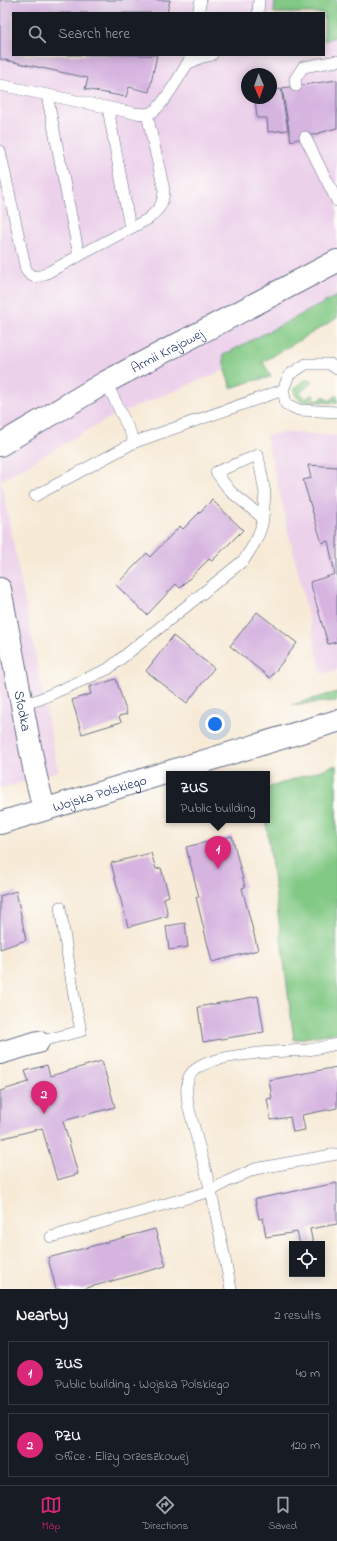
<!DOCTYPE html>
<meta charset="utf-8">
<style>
body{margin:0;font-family:"Indie Flower",sans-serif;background:#20242c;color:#f1f3f6}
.controls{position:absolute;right:12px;bottom:12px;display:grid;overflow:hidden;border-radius:0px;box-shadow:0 2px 10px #0003}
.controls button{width:36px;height:36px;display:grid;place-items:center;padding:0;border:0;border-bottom:1px solid #363941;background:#171b24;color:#f1f3f6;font:20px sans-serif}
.compass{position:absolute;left:241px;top:68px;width:36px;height:36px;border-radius:50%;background:#171b24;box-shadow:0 2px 10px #0003;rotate:178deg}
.you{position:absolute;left:215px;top:724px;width:14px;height:14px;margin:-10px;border:3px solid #fff;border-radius:50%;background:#1a73e8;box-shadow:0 0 0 6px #1a73e833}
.badge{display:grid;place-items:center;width:26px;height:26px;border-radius:50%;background:#db2777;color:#fff;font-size:13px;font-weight:700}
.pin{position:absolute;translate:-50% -33px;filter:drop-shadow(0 1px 2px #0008)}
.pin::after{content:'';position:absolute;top:21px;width:14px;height:12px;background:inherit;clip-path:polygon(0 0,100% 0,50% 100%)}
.popup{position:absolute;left:166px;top:771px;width:104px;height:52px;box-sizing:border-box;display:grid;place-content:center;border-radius:0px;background:#171b24;filter:drop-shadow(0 1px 3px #0005);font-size:13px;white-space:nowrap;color:#9ea1a6}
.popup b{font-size:15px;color:#f1f3f6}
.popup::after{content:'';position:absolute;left:50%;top:100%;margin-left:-8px;border:8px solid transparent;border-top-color:#171b24}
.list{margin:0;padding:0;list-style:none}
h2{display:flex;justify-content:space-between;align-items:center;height:52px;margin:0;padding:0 16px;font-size:17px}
h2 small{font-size:13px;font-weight:400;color:#9ea1a6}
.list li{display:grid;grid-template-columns:26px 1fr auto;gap:12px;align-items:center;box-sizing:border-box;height:64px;margin:0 8px 8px;padding:0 8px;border:1px solid #363941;border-radius:0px}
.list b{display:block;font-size:15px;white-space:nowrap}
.list p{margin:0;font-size:13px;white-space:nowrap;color:#9ea1a6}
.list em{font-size:13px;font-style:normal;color:#9ea1a6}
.icon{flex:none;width:22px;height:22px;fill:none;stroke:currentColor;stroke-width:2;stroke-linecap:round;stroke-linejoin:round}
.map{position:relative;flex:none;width:337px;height:1289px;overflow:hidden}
.search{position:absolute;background:#171b24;box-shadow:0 2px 10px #0003;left:12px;right:12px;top:12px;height:44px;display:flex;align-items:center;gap:10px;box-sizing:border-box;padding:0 14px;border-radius:0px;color:#9ea1a6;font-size:15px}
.sheet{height:196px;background:#171b24}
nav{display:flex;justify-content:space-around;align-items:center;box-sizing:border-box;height:56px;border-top:1px solid #363941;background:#171b24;font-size:11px;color:#9ea1a6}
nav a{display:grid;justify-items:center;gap:2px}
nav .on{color:#db2777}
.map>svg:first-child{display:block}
.built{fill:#ecd1eb;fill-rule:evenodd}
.green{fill:#82c985;stroke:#4e7c72}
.building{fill:#d6b4e0}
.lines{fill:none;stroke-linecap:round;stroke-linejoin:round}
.service-casing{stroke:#687088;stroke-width:12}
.minor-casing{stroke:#687088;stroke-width:24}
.tertiary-casing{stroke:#687088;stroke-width:24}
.service{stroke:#fff;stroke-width:11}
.minor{stroke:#fff;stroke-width:22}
.tertiary{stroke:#fff;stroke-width:22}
.labels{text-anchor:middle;stroke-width:4;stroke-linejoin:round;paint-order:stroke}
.street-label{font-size:14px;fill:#1b2f5e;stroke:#fdfcf7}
</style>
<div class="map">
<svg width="337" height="1289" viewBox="0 0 337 1289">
<rect width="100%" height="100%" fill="#fdfcf7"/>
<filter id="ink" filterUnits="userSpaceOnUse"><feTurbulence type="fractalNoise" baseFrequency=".025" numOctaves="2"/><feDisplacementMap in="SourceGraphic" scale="8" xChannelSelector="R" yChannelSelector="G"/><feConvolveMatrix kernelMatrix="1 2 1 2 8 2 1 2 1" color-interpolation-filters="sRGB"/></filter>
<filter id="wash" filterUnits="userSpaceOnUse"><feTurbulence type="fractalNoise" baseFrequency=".012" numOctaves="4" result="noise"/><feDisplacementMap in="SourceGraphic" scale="16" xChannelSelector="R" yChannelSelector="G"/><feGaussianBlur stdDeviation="0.9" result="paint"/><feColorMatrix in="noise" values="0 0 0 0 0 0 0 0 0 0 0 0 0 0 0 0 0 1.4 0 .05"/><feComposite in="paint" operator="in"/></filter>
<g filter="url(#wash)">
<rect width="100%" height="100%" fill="#f7ead7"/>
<!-- built -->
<g class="built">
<path d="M0 0H275L274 13H13V55H268V60L283 55H324V41L337 36V296L223 355 225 370 113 416 1 480 58 771 0 789ZM247 74H271V98H247Z"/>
<path d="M284 432 337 436V670L322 674 266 436Z"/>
</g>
<!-- green -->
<g class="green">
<path d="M275 0H337V36L324 41V13H274Z"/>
<path d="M337 296V318L263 362 271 377 252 381 231 388 225 370 223 355Z"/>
<path d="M309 379 313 381 300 393 306 399 312 394 318 401 324 396 329 401 337 395V403L303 401C298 399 295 396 294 390 297 384 302 381 309 379Z"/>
<path d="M337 692V701L291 705Z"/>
<path d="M336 765 337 1032 294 1040 266 820 267 788Z"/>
</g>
<g id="blocks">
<!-- building -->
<g class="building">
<path d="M0 0H170L167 13H13V55H157L149 92 129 87 126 97 85 89 88 78 0 59Z"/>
<path d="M337 80V128L291 141 282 88Z"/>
<path d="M281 89 288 130 268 132 267 118H257L255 98H271V90Z"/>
<path d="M308 465 337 467V642L328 644 310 582 335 574 328 541 322 543 303 480 311 478Z"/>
<path d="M212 500 243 530 212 561 209 559 180 588 176 584 147 615 116 585 147 553 150 557 180 526 183 529Z"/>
<path d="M257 612 297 643 270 678 230 646Z"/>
<path d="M173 636 214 668 187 703 146 671Z"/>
<path d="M116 679 127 714 119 716 121 722 82 734 72 700 91 694 89 687Z"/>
<path d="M232 836 245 887 242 888 258 950 212 962 196 897H199L186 847Z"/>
<path d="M151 853 156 869 161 868 169 896 164 898 168 916 128 927 111 863Z"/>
<path d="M16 891 26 940 0 949V896Z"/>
<path d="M185 923 188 947 169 950 166 926Z"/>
<path d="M258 996 264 1032 203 1042 198 1007Z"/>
<path d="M102 1061 115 1107 63 1121 78 1174 57 1180 42 1128 0 1139V1091L29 1082 25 1071 47 1065 50 1076Z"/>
<path d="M337 1067V1108L302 1115 305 1130 293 1132 290 1117 271 1120 267 1099 272 1098 269 1080Z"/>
<path d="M337 1183V1224L310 1229 313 1244H300L297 1232 266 1237 263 1218 259 1219 255 1199Z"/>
<path d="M155 1229 166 1266 83 1289H56L48 1258Z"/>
</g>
</g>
</g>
<g filter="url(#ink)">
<use href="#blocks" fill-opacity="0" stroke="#687088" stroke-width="1"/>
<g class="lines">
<defs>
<g id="service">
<path d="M198 13 201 0"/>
<path d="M258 13 259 0"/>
<path d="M187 64 202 57 212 55"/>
<path d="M0 85 134 113C142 114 149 115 155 110 163 105 187 65 192 55"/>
<path d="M296 86 295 79 303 67 337 61"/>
<path d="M47 95 79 256"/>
<path d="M108 108 130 228"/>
<path d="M305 137 337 201"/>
<path d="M0 151 26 270C31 277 35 278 43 275L148 219C159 209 163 206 164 190L147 114"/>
<path d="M337 369 330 364H306L289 375 283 390 286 404 299 410 337 412"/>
<path d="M106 382 135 442"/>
<path d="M35 496 135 442 283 390"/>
<path d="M21 704 38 700 108 669 244 560C253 546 261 534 263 518L230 491 216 472 258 455 265 493 263 518"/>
<path d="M38 1042 81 1031 75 1002 60 907"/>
<path d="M51 1237 211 1191 226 1182 255 1169 337 1154"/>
<path d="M231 1289 211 1191 188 1105C187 1096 185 1083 190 1075 205 1052 281 1052 307 1050 317 1049 327 1046 337 1044"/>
</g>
<g id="minor">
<path id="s1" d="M0 445 106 382 337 261"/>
<path id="s2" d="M0 589 35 773 44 809"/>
<path d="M0 1053 38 1042"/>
</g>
<g id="tertiary">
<path id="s3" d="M0 823 337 721"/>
</g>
</defs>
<!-- service casing -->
<use href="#service" class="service-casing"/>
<!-- minor casing -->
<use href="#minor" class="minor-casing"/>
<!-- tertiary casing -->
<use href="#tertiary" class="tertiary-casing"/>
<!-- service -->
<use href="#service" class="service"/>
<!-- minor -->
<use href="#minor" class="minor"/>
<!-- tertiary -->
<use href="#tertiary" class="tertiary"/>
</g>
</g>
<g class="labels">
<!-- street labels -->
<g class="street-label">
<text dy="5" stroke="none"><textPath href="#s1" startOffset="192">Armii Krajowej</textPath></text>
<text dy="5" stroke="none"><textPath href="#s2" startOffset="124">Słodka</textPath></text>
<text dy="5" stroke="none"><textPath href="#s3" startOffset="104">Wojska Polskiego</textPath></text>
</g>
</g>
</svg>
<div class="controls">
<button><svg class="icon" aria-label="locate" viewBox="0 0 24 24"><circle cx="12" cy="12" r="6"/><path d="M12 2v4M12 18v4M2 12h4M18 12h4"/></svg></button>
</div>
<svg class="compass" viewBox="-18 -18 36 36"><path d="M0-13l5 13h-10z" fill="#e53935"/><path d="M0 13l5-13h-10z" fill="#9ea1a6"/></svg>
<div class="you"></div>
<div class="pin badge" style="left:218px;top:869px">1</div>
<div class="popup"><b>ZUS</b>Public building</div>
<div class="pin badge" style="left:44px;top:1114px">2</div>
<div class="search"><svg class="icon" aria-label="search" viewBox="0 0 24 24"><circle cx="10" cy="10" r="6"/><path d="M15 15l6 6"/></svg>Search here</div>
</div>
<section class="sheet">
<h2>Nearby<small>2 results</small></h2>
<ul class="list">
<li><span class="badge">1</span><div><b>ZUS</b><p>Public building · Wojska Polskiego</p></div><em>40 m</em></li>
<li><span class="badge">2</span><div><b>PZU</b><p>Office · Elizy Orzeszkowej</p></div><em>120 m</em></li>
</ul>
</section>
<nav>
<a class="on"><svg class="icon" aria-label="map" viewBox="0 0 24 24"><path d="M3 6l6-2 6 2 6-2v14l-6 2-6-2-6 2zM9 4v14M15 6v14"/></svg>Map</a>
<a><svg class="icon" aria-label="directions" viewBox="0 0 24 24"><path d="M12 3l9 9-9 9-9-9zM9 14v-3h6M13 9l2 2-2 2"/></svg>Directions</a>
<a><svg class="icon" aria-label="saved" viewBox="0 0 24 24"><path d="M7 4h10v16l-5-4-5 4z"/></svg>Saved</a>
</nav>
